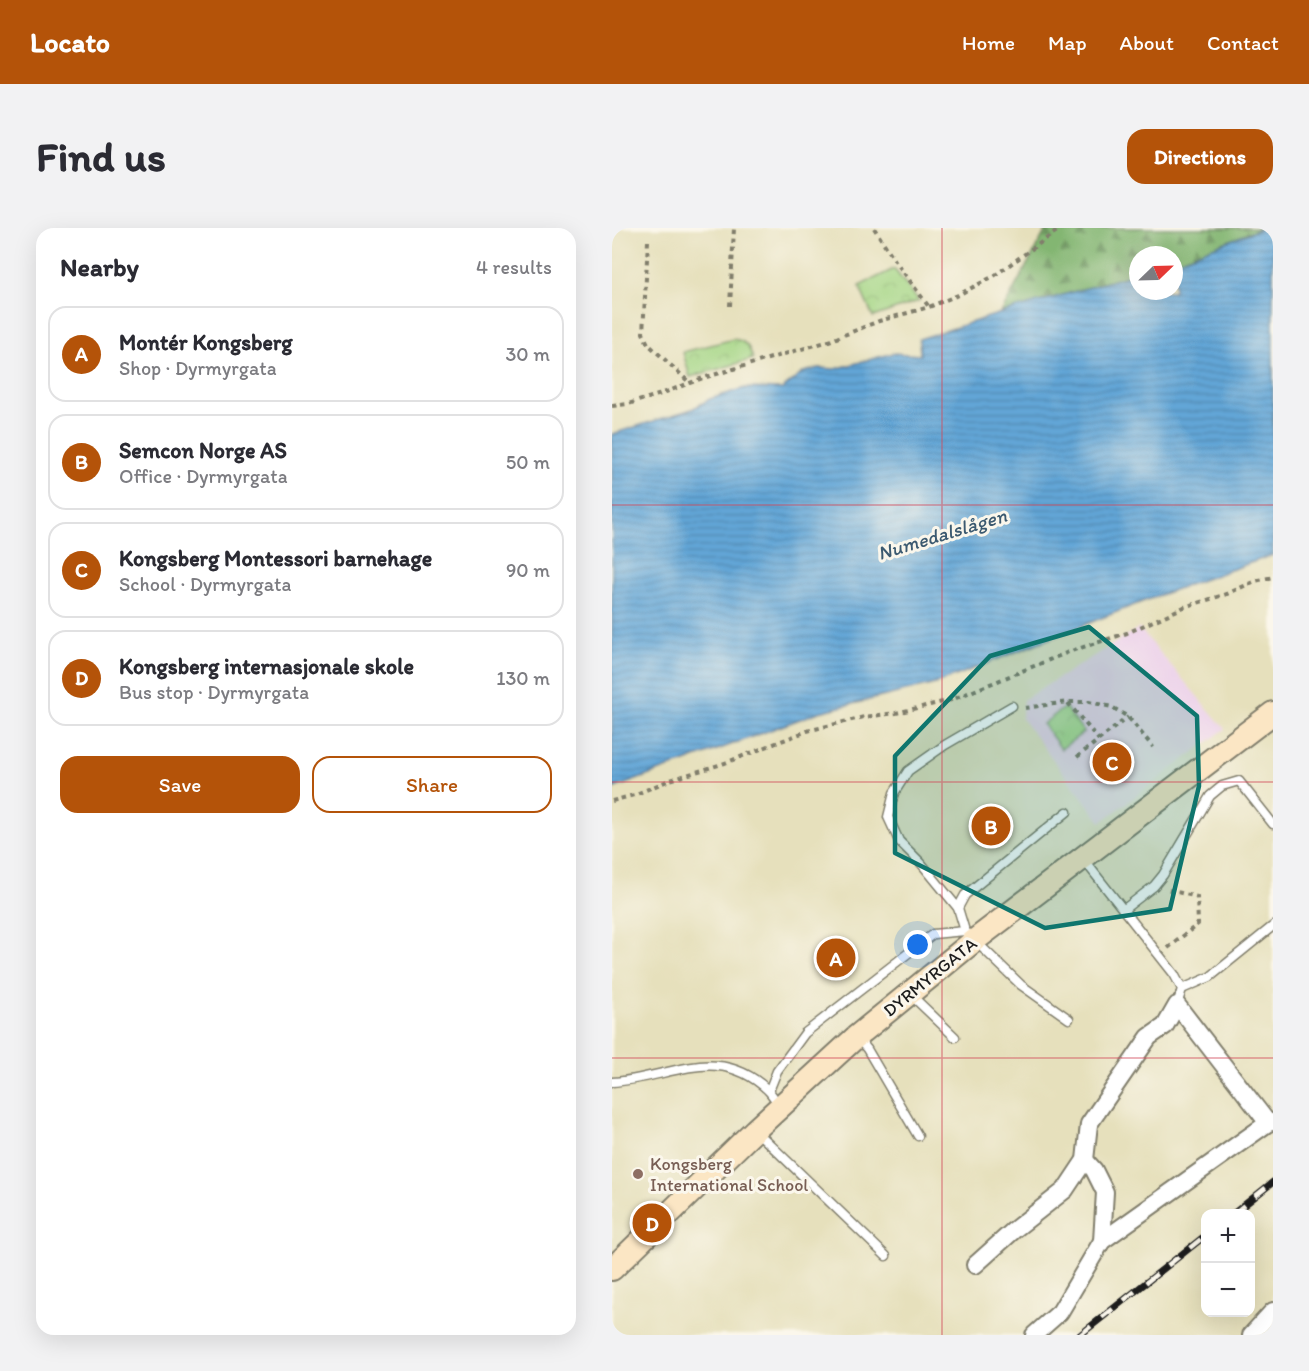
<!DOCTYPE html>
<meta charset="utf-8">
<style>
body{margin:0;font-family:Itim,sans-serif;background:#f2f2f3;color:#2b2b33}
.controls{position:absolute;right:18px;bottom:18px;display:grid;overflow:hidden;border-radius:12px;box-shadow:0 6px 24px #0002}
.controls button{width:54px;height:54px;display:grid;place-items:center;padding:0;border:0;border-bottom:2px solid #e1e1e2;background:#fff;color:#2b2b33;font:30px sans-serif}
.compass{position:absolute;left:517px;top:18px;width:54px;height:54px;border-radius:50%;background:#fff;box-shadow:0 6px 24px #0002;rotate:67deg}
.you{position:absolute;left:306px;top:717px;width:21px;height:21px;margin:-15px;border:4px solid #fff;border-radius:50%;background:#1a73e8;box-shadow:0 0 0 9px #1a73e833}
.badge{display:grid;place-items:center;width:39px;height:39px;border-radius:50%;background:#b45309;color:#fff;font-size:20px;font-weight:700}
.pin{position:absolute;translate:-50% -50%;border:3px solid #fff;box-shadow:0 2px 6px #0006}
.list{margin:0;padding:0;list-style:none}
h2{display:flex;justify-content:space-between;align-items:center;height:78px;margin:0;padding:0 24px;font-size:26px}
h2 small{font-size:20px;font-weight:400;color:#7c7c81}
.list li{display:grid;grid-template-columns:39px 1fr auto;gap:18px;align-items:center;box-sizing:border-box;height:96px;margin:0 12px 12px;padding:0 12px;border:2px solid #e1e1e2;border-radius:18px}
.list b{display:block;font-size:22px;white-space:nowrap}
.list p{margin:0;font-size:20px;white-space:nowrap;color:#7c7c81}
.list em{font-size:20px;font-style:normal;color:#7c7c81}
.actions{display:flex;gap:12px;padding:18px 24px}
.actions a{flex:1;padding:14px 0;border:2px solid #b45309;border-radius:18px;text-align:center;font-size:21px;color:#b45309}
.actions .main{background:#b45309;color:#fff}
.map{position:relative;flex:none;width:661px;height:1107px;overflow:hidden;border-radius:18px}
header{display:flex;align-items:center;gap:36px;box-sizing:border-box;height:84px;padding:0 30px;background:#b45309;color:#fff}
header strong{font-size:28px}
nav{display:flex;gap:33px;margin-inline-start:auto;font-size:21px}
.intro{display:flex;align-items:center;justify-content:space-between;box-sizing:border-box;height:144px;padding:0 36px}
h1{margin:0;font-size:42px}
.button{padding:15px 27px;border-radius:18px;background:#b45309;color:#fff;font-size:21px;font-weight:700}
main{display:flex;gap:36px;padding:0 36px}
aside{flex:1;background:#fff;border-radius:18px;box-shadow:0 6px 24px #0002}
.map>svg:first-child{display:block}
.built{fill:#ecd1ea}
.forest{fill:url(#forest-firs);stroke:#506947;stroke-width:1.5}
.park{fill:url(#park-crowns);stroke:#607850;stroke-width:1.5}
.water{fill:url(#water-rules);stroke:#3f617a;stroke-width:1.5}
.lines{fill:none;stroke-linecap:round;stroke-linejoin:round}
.lane-casing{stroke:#817e6c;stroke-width:11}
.street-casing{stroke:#817e6c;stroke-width:20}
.secondary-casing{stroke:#817e6c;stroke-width:26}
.path{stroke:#817e6c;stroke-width:4;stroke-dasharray:4.5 4.5;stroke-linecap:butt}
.lane{stroke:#fff;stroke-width:8}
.street{stroke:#fff;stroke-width:16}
.secondary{stroke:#fbe6c4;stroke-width:22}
.rail-casing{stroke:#1c1c1c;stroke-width:7}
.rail{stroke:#fbf7ec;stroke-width:4.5;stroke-dasharray:14;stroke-linecap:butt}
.marked{fill:#0f766e;fill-opacity:0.2;stroke:#0f766e;stroke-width:4.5;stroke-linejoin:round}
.grid{fill:none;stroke:#d1495b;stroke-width:1.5;stroke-opacity:0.55}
.education-dot{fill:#8d6e63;stroke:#fbf7ec;stroke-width:2}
.labels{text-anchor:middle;stroke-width:6;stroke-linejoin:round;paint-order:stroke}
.street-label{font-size:18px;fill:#1c1c1c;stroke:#fbf7ec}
.education-label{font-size:18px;fill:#785e54;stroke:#fbf7ec;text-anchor:start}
.water-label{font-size:20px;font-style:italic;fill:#3c5a70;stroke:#fbf7ec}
</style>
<header>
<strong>Locato</strong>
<nav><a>Home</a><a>Map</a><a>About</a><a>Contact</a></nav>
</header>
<div class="intro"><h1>Find us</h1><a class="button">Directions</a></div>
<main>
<aside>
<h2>Nearby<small>4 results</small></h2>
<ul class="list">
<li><span class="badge">A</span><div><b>Montér Kongsberg</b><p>Shop · Dyrmyrgata</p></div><em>30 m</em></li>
<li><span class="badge">B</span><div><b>Semcon Norge AS</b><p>Office · Dyrmyrgata</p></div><em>50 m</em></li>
<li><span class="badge">C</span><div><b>Kongsberg Montessori barnehage</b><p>School · Dyrmyrgata</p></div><em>90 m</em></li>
<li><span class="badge">D</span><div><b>Kongsberg internasjonale skole</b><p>Bus stop · Dyrmyrgata</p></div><em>130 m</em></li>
</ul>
<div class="actions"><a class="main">Save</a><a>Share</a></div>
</aside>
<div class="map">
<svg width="661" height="1107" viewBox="0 0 661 1107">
<defs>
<pattern id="forest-firs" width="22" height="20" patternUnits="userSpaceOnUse" patternTransform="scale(1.5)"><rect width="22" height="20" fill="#83b672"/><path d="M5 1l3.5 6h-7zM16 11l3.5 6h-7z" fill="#6a935d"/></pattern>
<pattern id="park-crowns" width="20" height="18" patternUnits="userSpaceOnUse" patternTransform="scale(1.5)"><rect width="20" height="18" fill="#a4d584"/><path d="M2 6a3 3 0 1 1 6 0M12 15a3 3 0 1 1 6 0" fill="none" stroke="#8db671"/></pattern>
<pattern id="water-rules" width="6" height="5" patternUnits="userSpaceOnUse" patternTransform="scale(1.5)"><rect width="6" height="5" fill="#62a6d7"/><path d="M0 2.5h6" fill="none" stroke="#5086ae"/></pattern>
</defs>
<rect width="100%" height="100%" fill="#fbf7ec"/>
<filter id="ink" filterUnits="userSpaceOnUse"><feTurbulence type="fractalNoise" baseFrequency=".0167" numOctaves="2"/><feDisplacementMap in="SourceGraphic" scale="12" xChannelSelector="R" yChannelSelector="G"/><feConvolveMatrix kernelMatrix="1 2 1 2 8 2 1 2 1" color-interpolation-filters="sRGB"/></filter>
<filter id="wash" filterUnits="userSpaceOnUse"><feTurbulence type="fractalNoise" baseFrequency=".008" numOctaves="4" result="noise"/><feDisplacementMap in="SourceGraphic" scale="24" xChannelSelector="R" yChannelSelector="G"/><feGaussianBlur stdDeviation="1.35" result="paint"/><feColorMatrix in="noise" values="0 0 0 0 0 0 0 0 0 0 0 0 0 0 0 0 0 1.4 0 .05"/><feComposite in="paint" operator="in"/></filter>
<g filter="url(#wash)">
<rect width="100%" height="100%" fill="#e6e0bc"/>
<!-- built -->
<path class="built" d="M527 400 613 501 489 594 410 491 411 472Z"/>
<!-- forest -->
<path class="forest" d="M435 0H650L562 34V27H526V45L389 85Z"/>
<!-- park -->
<g class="park">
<path d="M282 41 307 73 261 89 247 58Z"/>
<path d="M122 111C135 113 137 119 141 131L78 149 71 124Z"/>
<path d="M453 479 472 504 449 521 431 496Z"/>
</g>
<!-- water -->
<path class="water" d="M650 0H661V327L545 368 323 456 207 484 0 561V206L80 181 98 171 133 160 170 161 192 144 207 140 223 141 281 125 308 127 307 111 389 85 526 45V63H562V34Z"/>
</g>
<g filter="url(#ink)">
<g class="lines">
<defs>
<g id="lane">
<path d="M400 478 333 517 296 543 282 565 276 589 287 613 309 635 346 680 353 703 409 757 457 791"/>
<path d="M472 632 562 746 570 761 565 777"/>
<path d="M346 680 353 667 455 584"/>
<path d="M511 682 542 658 551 647 598 568 610 558 627 553 661 596"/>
<path d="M570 761 598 749 661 698"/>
<path d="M298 766 343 809"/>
<path d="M245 809 255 821 306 908"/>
<path d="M0 854C60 850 106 814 157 863"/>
<path d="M168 878 157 863 165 843 193 805 321 706 353 703"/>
<path d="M143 902 274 1028"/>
</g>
<g id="street">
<path d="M473 932 482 942 493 964 490 1013"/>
<path d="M363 1037 402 1002 453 962 473 932 477 896 537 809 553 798 565 777 656 895"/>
<path d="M422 1107 448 1084 490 1013 656 895 661 894"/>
<path d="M639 1107 661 1083"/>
</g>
<path id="secondary" d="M0 1041 143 902 244 809 363 712 661 485"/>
</defs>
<!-- lane casing -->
<use href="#lane" class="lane-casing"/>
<!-- street casing -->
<use href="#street" class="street-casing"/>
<!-- secondary casing -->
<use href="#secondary" class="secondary-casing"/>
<!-- path -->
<g class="path">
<path d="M262 0 284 34 317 79"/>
<path d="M36 13 31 105 36 116 78 155"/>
<path d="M118 78 122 0"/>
<path d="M0 178 16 176 46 167 91 150 217 113 267 93 317 79 346 67 382 48 449 0"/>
<path d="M456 475 487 512"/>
<path d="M413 480 456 474H477L500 479 516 489 541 519"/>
<path d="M465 529 516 489"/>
<path d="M0 573 22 567 55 553 113 535 195 503 252 489 284 485 339 472 459 423 515 405 572 379 615 366 643 353 661 349"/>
<path d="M556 720 586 696 585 669 557 662"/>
</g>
<!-- lane -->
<use href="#lane" class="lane"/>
<!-- street -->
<use href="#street" class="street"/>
<!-- secondary -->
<use href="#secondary" class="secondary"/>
<defs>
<g id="rail">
<path d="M621 986 661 954"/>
<path d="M468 1107 594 1007"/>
</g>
</defs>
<!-- rail casing -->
<use href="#rail" class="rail-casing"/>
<!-- rail -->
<use href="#rail" class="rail"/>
</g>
</g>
<!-- marked area -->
<path class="marked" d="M477 399 585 488 587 558 558 681 433 700 283 625V528L378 428Z"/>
<!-- grid -->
<path class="grid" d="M330 0V1107M0 277H661M0 554H661M0 830H661"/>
<!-- markers -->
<circle class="education-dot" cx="26" cy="946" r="6"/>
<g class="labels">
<!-- street labels -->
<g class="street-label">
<text transform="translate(318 749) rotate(-39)" y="6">DYRMYRGATA</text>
</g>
<!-- education labels -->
<g class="education-label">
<text x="38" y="942">Kongsberg<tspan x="38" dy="21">International School</tspan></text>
</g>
<!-- water labels -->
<g class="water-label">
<text transform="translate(330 306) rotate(-17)" y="7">Numedalslågen</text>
</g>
</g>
</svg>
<div class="controls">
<button>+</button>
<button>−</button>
</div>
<svg class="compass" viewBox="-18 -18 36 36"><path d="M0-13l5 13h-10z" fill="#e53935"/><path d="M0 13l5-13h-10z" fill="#7c7c81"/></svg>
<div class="you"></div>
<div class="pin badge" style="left:224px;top:730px">A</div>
<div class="pin badge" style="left:379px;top:598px">B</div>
<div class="pin badge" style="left:500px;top:534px">C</div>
<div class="pin badge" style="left:40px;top:995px">D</div>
</div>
</main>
